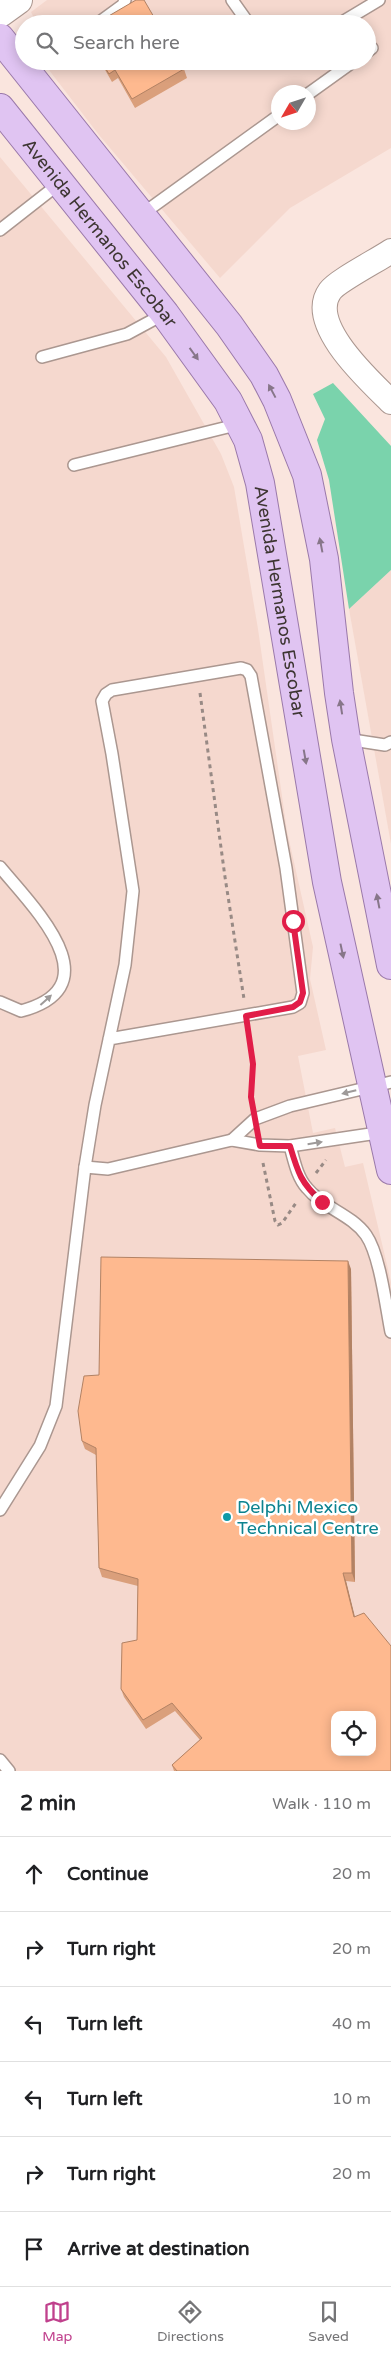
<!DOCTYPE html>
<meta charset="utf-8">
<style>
body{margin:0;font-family:"Varela Round",sans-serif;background:#f6f6f6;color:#202124}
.controls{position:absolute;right:15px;bottom:15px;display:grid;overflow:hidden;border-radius:10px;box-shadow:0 2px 12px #0003}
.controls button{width:45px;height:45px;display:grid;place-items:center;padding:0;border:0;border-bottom:1px solid #e0e0e0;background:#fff;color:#202124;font:25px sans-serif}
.compass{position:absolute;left:271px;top:85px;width:45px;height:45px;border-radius:50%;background:#fff;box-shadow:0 2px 12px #0003;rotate:231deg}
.stop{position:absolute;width:15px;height:15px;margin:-11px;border:4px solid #e11d48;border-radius:50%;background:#fff}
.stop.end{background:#e11d48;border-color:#fff;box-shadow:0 1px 5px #0008}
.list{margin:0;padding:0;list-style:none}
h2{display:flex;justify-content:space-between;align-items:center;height:65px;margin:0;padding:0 20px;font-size:21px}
h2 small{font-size:16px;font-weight:400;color:#757577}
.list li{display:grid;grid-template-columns:32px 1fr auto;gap:15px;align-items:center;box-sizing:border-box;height:75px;padding:0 20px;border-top:1px solid #e0e0e0}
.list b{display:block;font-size:19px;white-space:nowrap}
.list em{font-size:16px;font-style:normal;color:#757577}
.icon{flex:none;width:28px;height:28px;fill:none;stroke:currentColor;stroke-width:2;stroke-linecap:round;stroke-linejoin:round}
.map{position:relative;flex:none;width:391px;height:1771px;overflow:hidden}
.search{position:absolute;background:#fff;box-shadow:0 2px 12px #0003;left:15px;right:15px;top:15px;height:55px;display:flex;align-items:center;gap:12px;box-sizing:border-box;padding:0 18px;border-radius:28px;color:#757577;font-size:19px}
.sheet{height:515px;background:#fff}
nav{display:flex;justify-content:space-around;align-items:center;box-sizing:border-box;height:70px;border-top:1px solid #e0e0e0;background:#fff;font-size:14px;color:#757577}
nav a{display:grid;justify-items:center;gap:2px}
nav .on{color:#c0418d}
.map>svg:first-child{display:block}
.built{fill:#f5d8ce;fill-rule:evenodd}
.green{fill:#7ad3ac}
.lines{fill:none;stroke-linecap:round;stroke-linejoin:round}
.service-casing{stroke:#ab9790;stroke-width:14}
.minor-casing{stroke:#ab9790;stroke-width:26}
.tertiary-casing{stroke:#ab9790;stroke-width:30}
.primary-casing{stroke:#9a79aa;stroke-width:30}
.path{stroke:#988a85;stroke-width:3;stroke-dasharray:4 4;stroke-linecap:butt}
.service{stroke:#fff;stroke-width:11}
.minor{stroke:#fff;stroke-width:24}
.tertiary{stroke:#fff;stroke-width:28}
.primary{stroke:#e0c4f2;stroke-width:28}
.wall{fill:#da9f7b}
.shaded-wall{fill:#b28264}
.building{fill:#feb98f;stroke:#b28264;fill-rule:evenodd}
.oneway{fill:#877689}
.oneway2{fill:#9e9a99}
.route{stroke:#e11d48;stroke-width:6}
.culture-dot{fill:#0f9aa8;stroke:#fff;stroke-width:2}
.labels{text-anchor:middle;stroke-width:5;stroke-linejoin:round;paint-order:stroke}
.street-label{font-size:18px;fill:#3e3633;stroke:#fff}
.culture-label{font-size:18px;fill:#0d838f;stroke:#fff;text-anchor:start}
</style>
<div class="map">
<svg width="391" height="1771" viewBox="0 0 391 1771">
<rect width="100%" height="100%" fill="#fae5de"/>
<!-- built -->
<g class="built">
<path d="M47 0H391V148L290 208 220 278 99 135 42 61H367V24H37L31 12ZM278 92H308V122H278Z"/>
<path d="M0 157 166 357 221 454 234 487 258 629 287 831 313 947 310 979 326 1050 298 1056 313 1133 335 1128 345 1167 363 1163 391 1282V1771H0ZM335 1715H372V1752H335Z"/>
<path d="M391 570V844L349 609Z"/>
</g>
<!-- green -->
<path class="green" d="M333 383 391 446V570L349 609 329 480 317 440 325 419 313 394Z"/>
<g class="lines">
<defs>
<g id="service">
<path d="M232 0 249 24"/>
<path d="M97 24 123 5 125 0"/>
<path d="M339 24 379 0"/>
<path d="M367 52 372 48"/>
<path d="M308 94 354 61"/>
<path d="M141 215 278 116"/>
<path d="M0 230 60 183"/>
<path d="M42 357 127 334 164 314"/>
<path d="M74 465 240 424"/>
<path d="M346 739 385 745 391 742"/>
<path d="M0 867C32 906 115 986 21 1011L0 1002"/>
<path d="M232 1140 255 1119 290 1106 391 1082"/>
<path d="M290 1146C294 1160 297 1177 307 1188 323 1208 351 1214 366 1235 380 1255 386 1307 391 1332"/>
<path d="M85 1167 95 1105 125 965 133 891 112 754 102 701 106 694 112 690 241 668 247 670 251 676 286 868 303 993 300 1003 293 1007 109 1039"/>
<path d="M0 1510 40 1446 56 1406 85 1167 108 1169 232 1140 260 1145 290 1146 384 1132"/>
<path d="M0 1760 9 1771"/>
</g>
<path id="minor" d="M391 251C378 260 337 281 330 291 306 324 370 381 391 402"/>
<path id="tertiary" d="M0 13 18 0"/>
<g id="primary">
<path d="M0 38 229 325 264 375 277 400 307 475 324 559 339 693 346 739 391 965"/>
<path id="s1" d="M0 108 165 314 228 401 248 440 260 483 327 882 391 1170"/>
</g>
</defs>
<!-- service casing -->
<use href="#service" class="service-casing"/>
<!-- minor casing -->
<use href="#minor" class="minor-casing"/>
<!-- tertiary casing -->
<use href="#tertiary" class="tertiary-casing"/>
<!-- primary casing -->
<use href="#primary" class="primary-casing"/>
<!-- path -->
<g class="path">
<path d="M200 693 225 877 244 999"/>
<path d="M249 1032 253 1064 252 1103"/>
<path d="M263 1163 275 1221 278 1225 282 1223 296 1203"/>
<path d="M316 1173 326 1160"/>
</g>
<!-- service -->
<use href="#service" class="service"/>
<!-- minor -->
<use href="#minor" class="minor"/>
<!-- tertiary -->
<use href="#tertiary" class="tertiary"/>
<!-- primary -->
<use href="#primary" class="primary"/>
</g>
<!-- wall -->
<g class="wall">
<path d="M100 61H179L184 69 187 78 135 108 118 78 112 82Z"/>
<path d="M351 1269 355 1582 346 1581 391 1771H174L172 1765 200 1740 175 1711 146 1729 124 1697 121 1689 137 1640 138 1586 102 1577 99 1568 96 1455 85 1449 82 1441 99 1375Z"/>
</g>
<!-- shaded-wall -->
<g class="shaded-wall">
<path d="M348 1261 351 1269 355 1582 352 1573Z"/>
<path d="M343 1573 346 1581 357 1625 354 1617Z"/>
</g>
<!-- building -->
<g class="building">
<path d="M136 0H144L158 24H95Z"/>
<path d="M101 61H179L184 69 132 99 115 70 109 74Z"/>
<path d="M101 1257 348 1261 352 1573H343L354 1617 364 1613 391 1646V1771H177L172 1765 202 1738 172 1703 143 1720 121 1689 122 1643 137 1640 138 1579 99 1568 96 1448 82 1441 78 1411 84 1376 99 1375ZM335 1715H372V1752H335Z"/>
</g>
<!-- one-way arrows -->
<defs><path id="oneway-solid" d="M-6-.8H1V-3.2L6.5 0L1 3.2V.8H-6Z" transform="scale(1.25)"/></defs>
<g class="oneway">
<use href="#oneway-solid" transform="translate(194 354) rotate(54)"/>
<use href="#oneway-solid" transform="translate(272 391) rotate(-118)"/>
<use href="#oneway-solid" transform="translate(321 545) rotate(-101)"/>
<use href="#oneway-solid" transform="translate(341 707) rotate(-99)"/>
<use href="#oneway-solid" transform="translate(305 757) rotate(80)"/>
<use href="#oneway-solid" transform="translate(378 901) rotate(-101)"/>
<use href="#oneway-solid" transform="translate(342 951) rotate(78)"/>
</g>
<g class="oneway2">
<use href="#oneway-solid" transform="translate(46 1000) rotate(-42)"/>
<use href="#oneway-solid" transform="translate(349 1092) rotate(166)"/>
<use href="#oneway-solid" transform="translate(315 1143) rotate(-9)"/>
</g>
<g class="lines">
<!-- route -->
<path class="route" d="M293 921 303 993 300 1002 293 1007 246 1016 253 1064 251 1097 260 1146H290C298 1173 301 1183 322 1202"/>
</g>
<!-- markers -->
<circle class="culture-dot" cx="227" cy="1517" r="5"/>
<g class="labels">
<!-- street labels -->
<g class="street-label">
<text dy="6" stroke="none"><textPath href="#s1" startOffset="160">Avenida Hermanos Escobar</textPath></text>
<text dy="6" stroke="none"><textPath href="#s1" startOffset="580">Avenida Hermanos Escobar</textPath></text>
</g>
<!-- culture labels -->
<g class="culture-label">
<text x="237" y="1513">Delphi Mexico<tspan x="237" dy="21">Technical Centre</tspan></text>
</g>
</g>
</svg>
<div class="controls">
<button><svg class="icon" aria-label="locate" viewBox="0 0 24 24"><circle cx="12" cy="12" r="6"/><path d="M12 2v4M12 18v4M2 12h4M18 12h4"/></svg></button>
</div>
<svg class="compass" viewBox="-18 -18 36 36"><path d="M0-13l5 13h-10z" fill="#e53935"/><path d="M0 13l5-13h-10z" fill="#757577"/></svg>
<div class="stop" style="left:293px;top:921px"></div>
<div class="stop end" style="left:322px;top:1202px"></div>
<div class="search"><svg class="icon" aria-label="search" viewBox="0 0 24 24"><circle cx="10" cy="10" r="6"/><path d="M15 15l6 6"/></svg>Search here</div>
</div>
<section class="sheet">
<h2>2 min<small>Walk · 110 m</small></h2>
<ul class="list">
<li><svg class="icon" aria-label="ahead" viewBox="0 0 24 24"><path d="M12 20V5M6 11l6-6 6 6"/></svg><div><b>Continue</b></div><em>20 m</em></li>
<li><svg class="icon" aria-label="right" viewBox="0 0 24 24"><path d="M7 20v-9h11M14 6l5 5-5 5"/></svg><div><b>Turn right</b></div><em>20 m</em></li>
<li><svg class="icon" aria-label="left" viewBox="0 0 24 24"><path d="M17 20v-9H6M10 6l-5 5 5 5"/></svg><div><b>Turn left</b></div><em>40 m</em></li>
<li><svg class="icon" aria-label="left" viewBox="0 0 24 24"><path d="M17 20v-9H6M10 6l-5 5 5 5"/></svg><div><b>Turn left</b></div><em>10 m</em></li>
<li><svg class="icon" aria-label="right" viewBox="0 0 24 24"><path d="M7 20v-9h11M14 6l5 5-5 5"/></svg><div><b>Turn right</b></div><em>20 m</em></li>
<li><svg class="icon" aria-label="arrive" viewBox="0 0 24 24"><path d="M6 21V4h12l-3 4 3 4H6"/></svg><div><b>Arrive at destination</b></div></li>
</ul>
</section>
<nav>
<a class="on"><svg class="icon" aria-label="map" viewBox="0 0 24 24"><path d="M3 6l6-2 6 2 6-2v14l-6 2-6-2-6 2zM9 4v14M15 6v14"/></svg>Map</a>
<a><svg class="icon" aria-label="directions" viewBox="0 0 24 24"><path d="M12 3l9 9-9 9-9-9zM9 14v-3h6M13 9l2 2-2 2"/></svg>Directions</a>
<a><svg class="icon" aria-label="saved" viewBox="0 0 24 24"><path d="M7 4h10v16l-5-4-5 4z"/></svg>Saved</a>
</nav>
